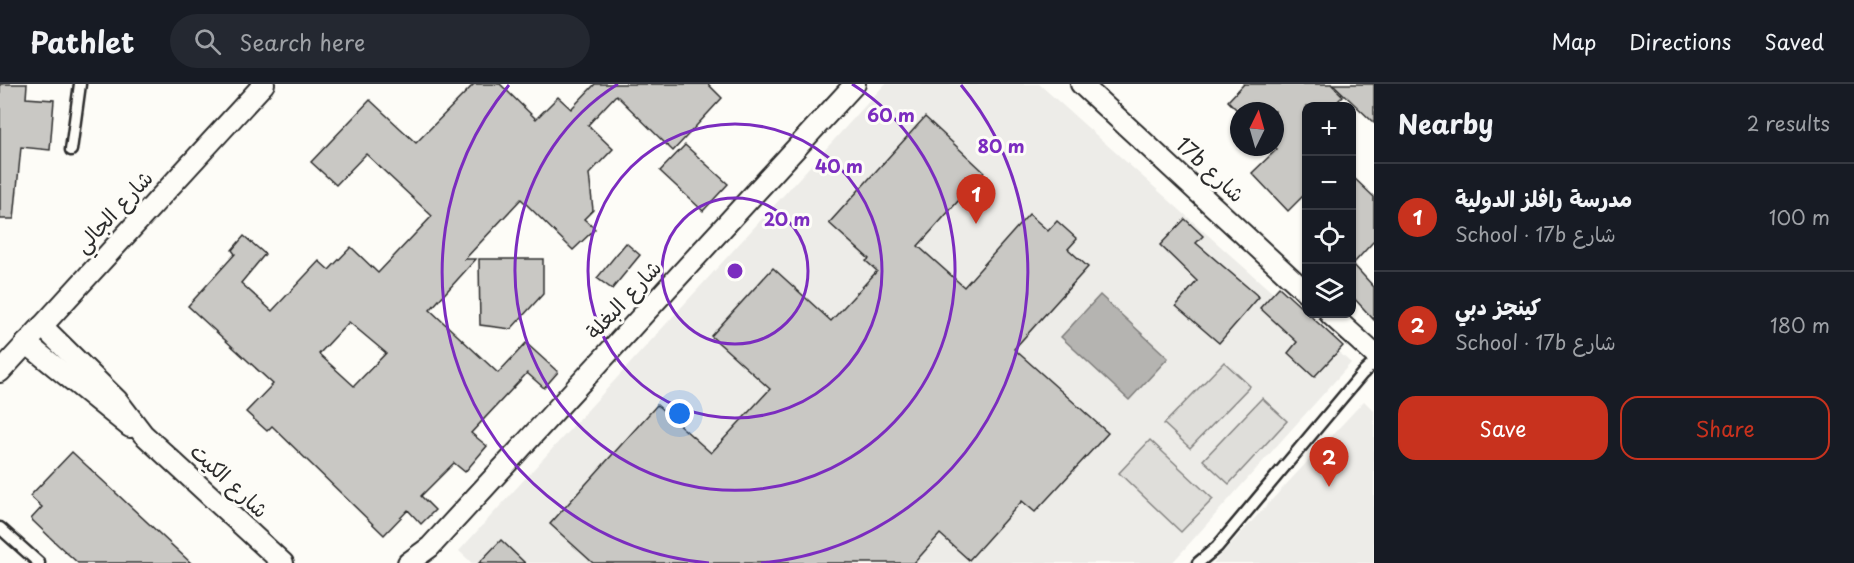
<!DOCTYPE html>
<meta charset="utf-8">
<style>
body{margin:0;font-family:"Playpen Sans","Playpen Sans Arabic",sans-serif;background:#242831;color:#f1f3f6}
.controls{position:absolute;right:18px;top:18px;display:grid;overflow:hidden;border-radius:12px;box-shadow:0 2px 4px #0004}
.controls button{width:54px;height:54px;display:grid;place-items:center;padding:0;border:0;border-bottom:2px solid #363941;background:#171b24;color:#f1f3f6;font:30px sans-serif}
.compass{position:absolute;left:1230px;top:18px;width:54px;height:54px;border-radius:50%;background:#171b24;box-shadow:0 2px 4px #0004;rotate:5deg}
.you{position:absolute;left:680px;top:330px;width:21px;height:21px;margin:-15px;border:4px solid #fff;border-radius:50%;background:#1a73e8;box-shadow:0 0 0 9px #1a73e833}
.badge{display:grid;place-items:center;width:39px;height:39px;border-radius:50%;background:#c8321e;color:#fff;font-size:20px;font-weight:700}
.pin{position:absolute;translate:-50% -50px;filter:drop-shadow(0 2px 3px #0008)}
.pin::after{content:'';position:absolute;top:32px;width:21px;height:18px;background:inherit;clip-path:polygon(0 0,100% 0,50% 100%)}
.list{margin:0;padding:0;list-style:none}
h2{display:flex;justify-content:space-between;align-items:center;height:78px;margin:0;padding:0 24px;font-size:26px}
h2 small{font-size:20px;font-weight:400;color:#9ea1a6}
.list li{display:grid;grid-template-columns:39px 1fr auto;gap:18px;align-items:center;box-sizing:border-box;height:108px;padding:0 24px;border-top:2px solid #363941}
.list b{display:block;font-size:22px;white-space:nowrap}
.list p{margin:0;font-size:20px;white-space:nowrap;color:#9ea1a6}
.list em{font-size:20px;font-style:normal;color:#9ea1a6}
.actions{display:flex;gap:12px;padding:18px 24px}
.actions a{flex:1;padding:14px 0;border:2px solid #c8321e;border-radius:18px;text-align:center;font-size:21px;color:#c8321e}
.actions .main{background:#c8321e;color:#fff}
.icon{flex:none;width:33px;height:33px;fill:none;stroke:currentColor;stroke-width:2;stroke-linecap:round;stroke-linejoin:round}
.map{position:relative;flex:none;width:1374px;height:479px;overflow:hidden}
header{display:flex;align-items:center;gap:36px;box-sizing:border-box;height:84px;padding:0 30px;background:#171b24;border-bottom:2px solid #363941}
header strong{font-size:28px}
nav{display:flex;gap:33px;margin-inline-start:auto;font-size:21px}
.search{width:420px;height:54px;background:#242831;display:flex;align-items:center;gap:15px;box-sizing:border-box;padding:0 21px;border-radius:33px;color:#9ea1a6;font-size:22px}
main{display:flex}
aside{flex:1;background:#171b24}
.map>svg:first-child{display:block}
.built{fill:#edece8}
.green{fill:#dfdeda;stroke:#858482;stroke-width:1.5}
.water{fill:#b5b4b1;stroke:#7e7d7b;stroke-width:1.5}
.building{fill:#c9c8c4;stroke:#2b2b2b;stroke-width:1.5;fill-rule:evenodd}
.lines{fill:none;stroke-linecap:round;stroke-linejoin:round}
.service-casing{stroke:#2b2b2b;stroke-width:15}
.minor-casing{stroke:#2b2b2b;stroke-width:24}
.service{stroke:#fdfcf7;stroke-width:10}
.minor{stroke:#fdfcf7;stroke-width:20}
.ring{fill:none;stroke:#7b2cbf;stroke-width:3}
.labels{text-anchor:middle;stroke-width:6;stroke-linejoin:round;paint-order:stroke}
.street-label{font-size:21px;fill:#2b2b2b;stroke:#fdfcf7}
.centre{fill:#7b2cbf;stroke:#fdfcf7;stroke-width:3}
.ring-label{font-size:18px;text-anchor:middle;font-weight:bold;fill:#7b2cbf;stroke:#fdfcf7;stroke-width:6;stroke-linejoin:round;paint-order:stroke}
</style>
<header>
<strong>Pathlet</strong>
<div class="search"><svg class="icon" aria-label="search" viewBox="0 0 24 24"><circle cx="10" cy="10" r="6"/><path d="M15 15l6 6"/></svg>Search here</div>
<nav><a>Map</a><a>Directions</a><a>Saved</a></nav>
</header>
<main>
<div class="map">
<svg width="1374" height="479" viewBox="0 0 1374 479">
<rect width="100%" height="100%" fill="#fdfcf7"/>
<filter id="ink" filterUnits="userSpaceOnUse"><feTurbulence type="fractalNoise" baseFrequency=".0167" numOctaves="2"/><feDisplacementMap in="SourceGraphic" scale="12" xChannelSelector="R" yChannelSelector="G"/><feConvolveMatrix kernelMatrix="1 2 1 2 8 2 1 2 1" color-interpolation-filters="sRGB"/></filter>
<g filter="url(#ink)">
<!-- built -->
<g class="built">
<path d="M885 0H1039L1351 279 1172 479H472L459 467Z"/>
<path d="M1364 317 1374 327V479H1213Z"/>
</g>
<!-- green -->
<g class="green">
<path d="M1224 278 1250 302 1190 364 1164 340Z"/>
<path d="M1262 314 1287 337 1229 400 1203 376Z"/>
<path d="M1150 356 1213 415 1181 448 1119 389Z"/>
</g>
<!-- water -->
<path class="water" d="M1100 211 1168 274 1129 316 1061 253Z"/>
<!-- building -->
<g class="building">
<path d="M0 0H27L26 14 54 16 50 66 21 63 14 135H0Z"/>
<path d="M474 0H500L536 35 558 13 571 25 595 0H708L722 14 673 67 616 11 588 41 613 65 589 90 593 126 584 135 595 145 573 166 521 115 465 175H476L430 226 498 289 526 259 558 288 544 304 527 289 471 349 487 362 465 388 454 379 421 412 435 426 421 440 408 426 384 451 272 342 267 347 246 328 273 300 188 222 235 170 232 166 244 152 265 170 241 199 272 227 319 177 329 186 351 163 378 189 432 132 366 70 336 101 311 78 370 16 416 59ZM349 238 386 269 354 302 319 270Z"/>
<path d="M1244 0H1331L1343 12 1333 22H1306V109L1288 127 1252 89 1277 65 1275 63V27L1239 28 1228 17Z"/>
<path d="M1333 0H1374V39L1354 20Z"/>
<path d="M925 33 984 88 918 162 964 203 1029 130 1048 147 1057 137 1077 155 1068 165 1088 183 1014 265 1108 349 1035 428 1022 417 969 476 940 450 914 479H593L550 440 657 321 711 369 770 305 711 252 773 184 831 237 877 187 866 177 869 175 829 139Z"/>
<path d="M685 61 728 100 703 127 660 87Z"/>
<path d="M1352 92 1374 113V157L1353 180 1374 203V236L1352 212Z"/>
<path d="M1185 135 1203 152 1196 159 1259 213 1219 259 1176 222 1197 197 1160 161Z"/>
<path d="M626 159 640 171 612 205 597 194Z"/>
<path d="M479 175H543V210L511 245 480 241Z"/>
<path d="M1279 203 1343 262 1314 293 1288 269 1297 258 1260 224Z"/>
<path d="M72 368 191 479H78L58 461 31 435 42 423 30 412Z"/>
<path d="M501 456 525 479H479Z"/>
</g>
<g class="lines">
<defs>
<g id="service">
<path d="M71 66 80 0"/>
<path d="M0 444 39 479"/>
<path d="M1198 479 1217 463 1362 290 1374 279"/>
</g>
<g id="minor">
<path d="M1081 0 1306 208"/>
<path d="M1330 230 1374 270"/>
<path d="M42 242 117 316 143 350 283 479"/>
<path d="M26 259 130 343"/>
<path d="M0 288 264 0"/>
<path d="M408 479 430 463 855 0"/>
</g>
</defs>
<!-- service casing -->
<use href="#service" class="service-casing"/>
<!-- minor casing -->
<use href="#minor" class="minor-casing"/>
<!-- service -->
<use href="#service" class="service"/>
<!-- minor -->
<use href="#minor" class="minor"/>
</g>
</g>
<!-- distance rings -->
<g class="ring">
<circle cx="735" cy="187" r="73"/>
<circle cx="735" cy="187" r="147"/>
<path d="M852 0A220 220 0 1 1 618 0"/>
<path d="M709 479A293 293 0 0 1 509 1M961 1A293 293 0 0 1 761 479"/>
</g>
<g class="labels">
<!-- street labels -->
<g class="street-label">
<text transform="translate(1210 86) rotate(43)" y="7">17b شارع</text>
<text transform="translate(114 128) rotate(-47)" y="7">شارع الجالي</text>
<text transform="translate(624 216) rotate(-47)" y="7">شارع البغلة</text>
<text transform="translate(229 397) rotate(43)" y="7">شارع الكيت</text>
</g>
</g>
<circle cx="735" cy="187" r="9" class="centre"/>
<g class="ring-label">
<text x="891" y="38">60 m</text>
<text x="1001" y="69">80 m</text>
<text x="839" y="89">40 m</text>
<text x="787" y="142">20 m</text>
</g>
</svg>
<div class="controls">
<button>+</button>
<button>−</button>
<button><svg class="icon" aria-label="locate" viewBox="0 0 24 24"><circle cx="12" cy="12" r="6"/><path d="M12 2v4M12 18v4M2 12h4M18 12h4"/></svg></button>
<button><svg class="icon" aria-label="layers" viewBox="0 0 24 24"><path d="M12 4l9 5-9 5-9-5zM3 14l9 5 9-5"/></svg></button>
</div>
<svg class="compass" viewBox="-18 -18 36 36"><path d="M0-13l5 13h-10z" fill="#e53935"/><path d="M0 13l5-13h-10z" fill="#9ea1a6"/></svg>
<div class="you"></div>
<div class="pin badge" style="left:976px;top:140px">1</div>
<div class="pin badge" style="left:1329px;top:403px">2</div>
</div>
<aside>
<h2>Nearby<small>2 results</small></h2>
<ul class="list">
<li><span class="badge">1</span><div><b>مدرسة رافلز الدولية</b><p>School · 17b شارع</p></div><em>100 m</em></li>
<li><span class="badge">2</span><div><b>كينجز دبي</b><p>School · 17b شارع</p></div><em>180 m</em></li>
</ul>
<div class="actions"><a class="main">Save</a><a>Share</a></div>
</aside>
</main>
